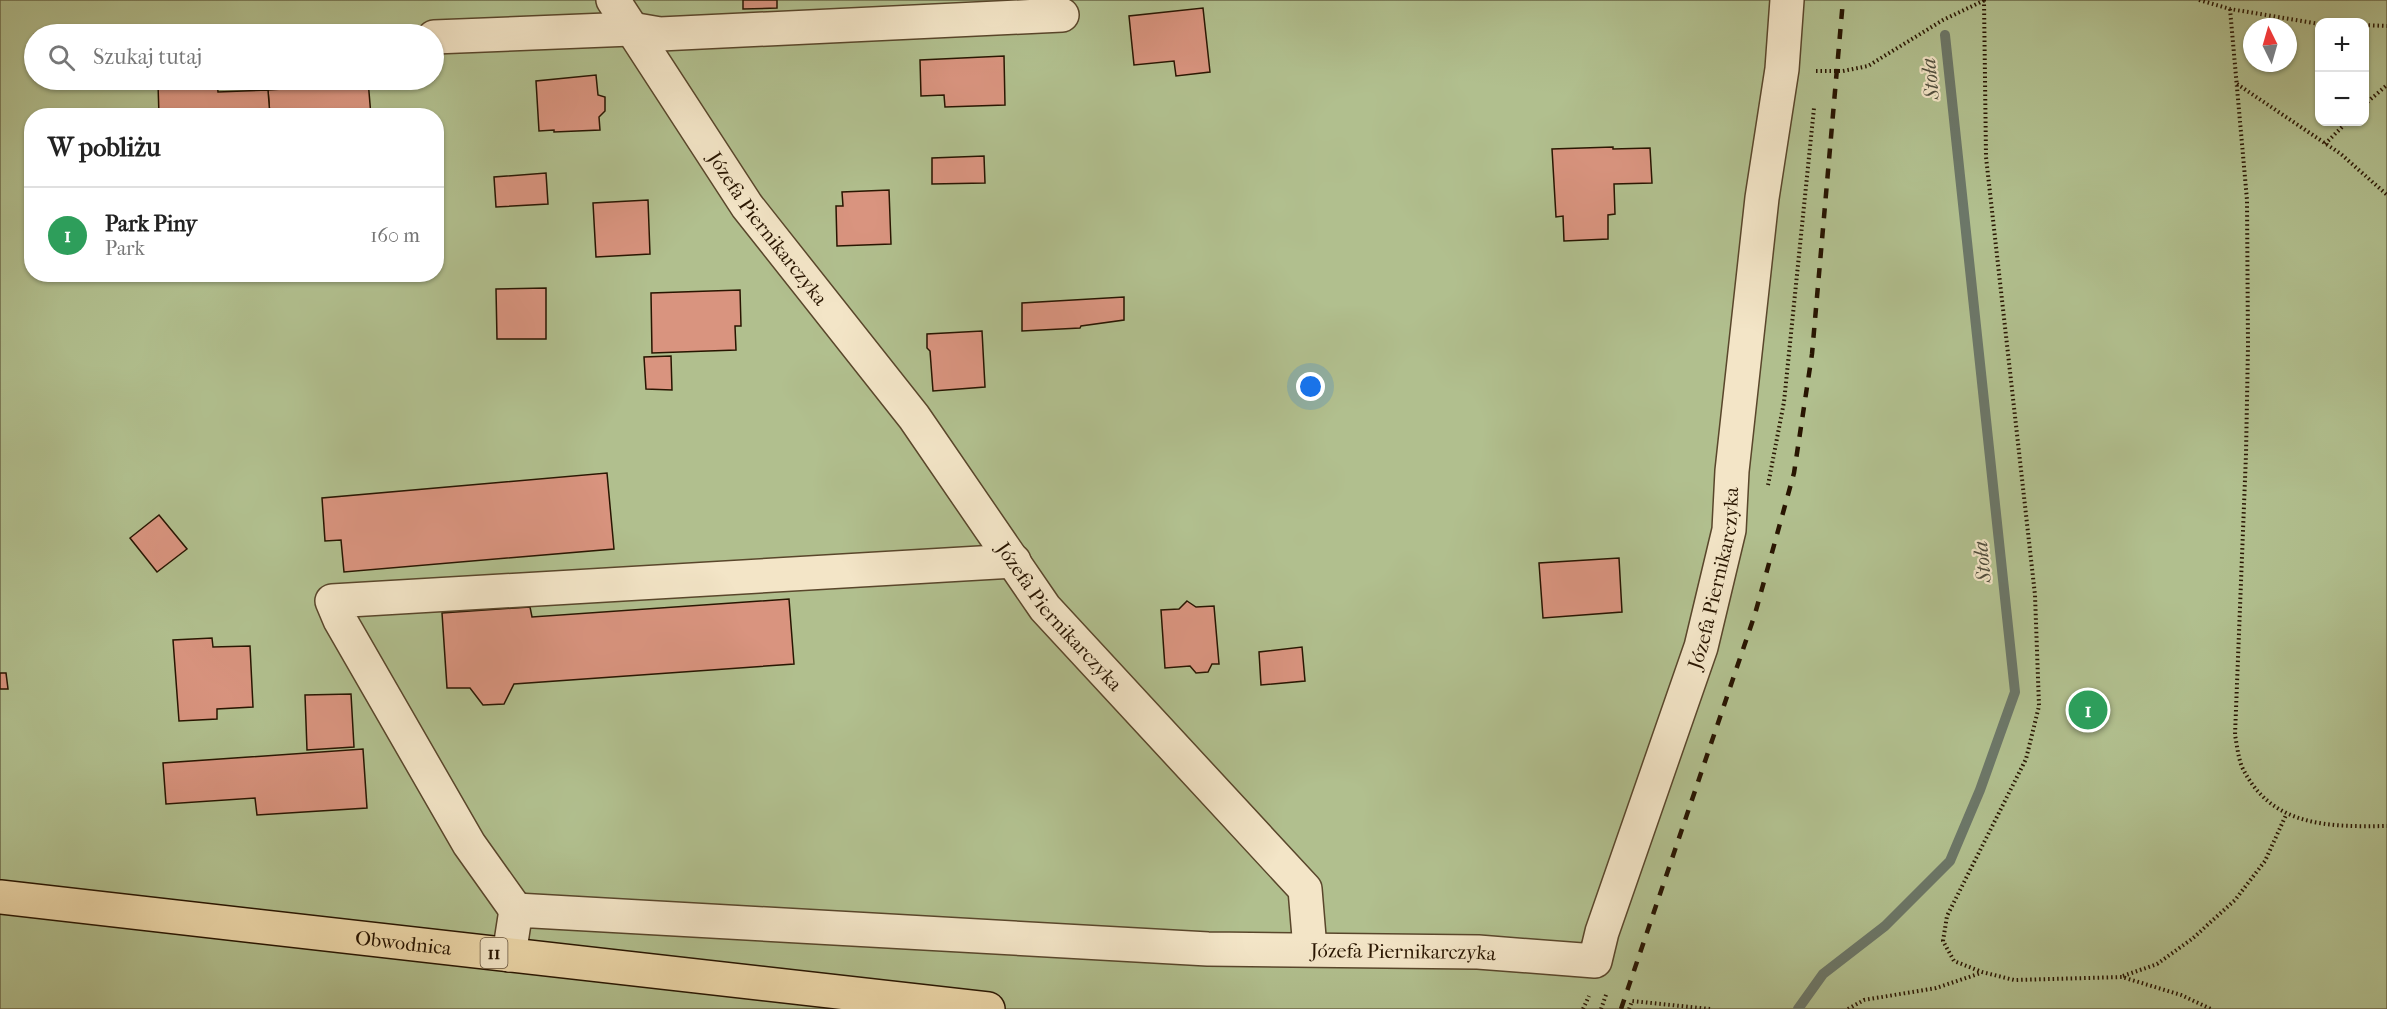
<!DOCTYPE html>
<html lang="pl">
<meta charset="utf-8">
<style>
body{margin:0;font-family:"IM FELL French Canon",serif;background:#f2f2f2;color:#222}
.controls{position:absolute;right:18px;top:18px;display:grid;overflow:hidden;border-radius:12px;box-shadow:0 2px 4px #0004}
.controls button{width:54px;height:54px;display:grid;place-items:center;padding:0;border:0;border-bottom:2px solid #e0e0e0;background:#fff;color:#222;font:30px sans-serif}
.compass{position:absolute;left:2243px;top:18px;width:54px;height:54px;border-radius:50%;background:#fff;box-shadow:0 2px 4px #0004;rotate:355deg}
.you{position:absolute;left:1311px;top:387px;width:21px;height:21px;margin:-15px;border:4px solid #fff;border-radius:50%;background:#1a73e8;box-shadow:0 0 0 9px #1a73e833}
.badge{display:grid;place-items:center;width:39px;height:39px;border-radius:50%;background:#8f2418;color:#fff;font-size:20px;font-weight:700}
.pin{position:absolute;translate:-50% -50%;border:3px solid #fff;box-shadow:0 2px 6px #0006}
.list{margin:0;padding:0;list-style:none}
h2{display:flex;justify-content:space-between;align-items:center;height:78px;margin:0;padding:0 24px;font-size:26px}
h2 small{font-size:20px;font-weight:400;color:#767676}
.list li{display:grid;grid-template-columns:39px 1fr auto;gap:18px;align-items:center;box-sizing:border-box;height:96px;padding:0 24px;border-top:2px solid #e0e0e0}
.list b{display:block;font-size:22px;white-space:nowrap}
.list p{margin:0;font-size:20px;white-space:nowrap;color:#767676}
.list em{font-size:20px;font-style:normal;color:#767676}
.icon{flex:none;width:33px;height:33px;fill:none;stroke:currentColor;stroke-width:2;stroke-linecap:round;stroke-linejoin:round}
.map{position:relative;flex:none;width:2387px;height:1009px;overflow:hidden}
.search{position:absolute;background:#fff;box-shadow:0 2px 4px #0004;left:24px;top:24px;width:420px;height:66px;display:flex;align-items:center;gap:15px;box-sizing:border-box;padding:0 21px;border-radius:33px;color:#767676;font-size:22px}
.panel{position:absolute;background:#fff;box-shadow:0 2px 4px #0004;left:24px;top:108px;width:420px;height:174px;border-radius:24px}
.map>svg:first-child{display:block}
.green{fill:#b1bf8e;stroke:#6c6a48;stroke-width:1.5;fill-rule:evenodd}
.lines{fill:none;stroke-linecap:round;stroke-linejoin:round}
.stream{stroke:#6c7768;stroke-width:10}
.building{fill:#d9947f;stroke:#281501;stroke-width:1.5}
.minor-casing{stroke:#59462b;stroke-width:36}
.highway-casing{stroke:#281501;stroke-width:36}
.path{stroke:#281501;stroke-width:4;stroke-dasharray:1.5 3;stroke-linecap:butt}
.minor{stroke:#f3e5c7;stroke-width:33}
.highway{stroke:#ecd7a9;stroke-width:33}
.rail{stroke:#281501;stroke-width:4.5;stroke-dasharray:10 10;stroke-linecap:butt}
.labels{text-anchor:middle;stroke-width:4.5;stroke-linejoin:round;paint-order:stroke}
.shield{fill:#f3e5c7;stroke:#65533c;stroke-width:1.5}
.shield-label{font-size:18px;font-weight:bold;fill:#281501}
.street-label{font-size:20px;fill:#281501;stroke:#f3e5c7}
.water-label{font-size:21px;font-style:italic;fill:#504e3d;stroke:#f3e5c7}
</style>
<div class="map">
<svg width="2387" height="1009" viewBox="0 0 2387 1009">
<rect width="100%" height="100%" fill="#ecd7a9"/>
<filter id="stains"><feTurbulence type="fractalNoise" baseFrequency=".00333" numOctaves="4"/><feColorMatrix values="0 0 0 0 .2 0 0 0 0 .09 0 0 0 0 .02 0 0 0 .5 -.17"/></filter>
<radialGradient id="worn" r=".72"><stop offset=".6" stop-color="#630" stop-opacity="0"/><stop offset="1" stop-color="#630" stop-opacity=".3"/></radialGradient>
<!-- green -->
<path class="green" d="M0 0H2387V1009H0ZM2320 22H2364V122H2320ZM2252 27H2288V63H2252ZM34 34H434V80H34ZM32 116H436V274H32Z"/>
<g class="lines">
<!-- stream -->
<path class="stream" d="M1798 1009 1823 974 1885 926 1950 861 1980 790 2015 692 1945 35"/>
</g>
<!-- building -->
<g class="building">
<path d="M743 0H777V8L743 9Z"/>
<path d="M1203 8 1210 72 1176 76 1174 61 1134 65 1129 16Z"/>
<path d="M1004 56 1005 105 945 107 944 95 921 96 920 60Z"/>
<path d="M596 75 598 95 605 97V111L599 117 600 130 554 132V130L539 131 536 81Z"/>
<path d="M297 80H368L371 116H270L268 90 297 88Z"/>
<path d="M217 81 218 92 268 90 270 116H159L158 84Z"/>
<path d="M1613 147V149L1650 148 1652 183 1614 184 1615 214 1608 215V239L1564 241 1563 216 1556 217 1552 149Z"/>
<path d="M984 156 985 183 932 184V158Z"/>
<path d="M546 173 548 204 496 207 494 177Z"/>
<path d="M889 190 891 244 837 246 836 206H843L842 192Z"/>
<path d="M648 200 650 254 596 257 593 203Z"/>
<path d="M546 288V339H497L496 289Z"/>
<path d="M740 290 741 326H735L736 350 652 353 651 293Z"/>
<path d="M1124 297V320L1081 326 1080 328 1022 331V303Z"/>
<path d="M982 331 985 387 933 391 930 351 927 348V334Z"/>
<path d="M671 356 672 390 646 389 644 357Z"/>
<path d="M607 473 614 549 344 572 341 540 325 541 322 498Z"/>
<path d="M159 515 187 549 157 572 130 538Z"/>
<path d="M1619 558 1622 612 1543 618 1539 563Z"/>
<path d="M789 599 794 664 514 684 504 704 483 705 470 688H447L442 613 530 607 532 617Z"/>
<path d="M1187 601 1196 607 1214 606 1219 664H1212L1208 672 1196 673 1190 666 1165 668 1161 610 1179 609Z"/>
<path d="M212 638 213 647 250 646 253 707 217 709V719L179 721 173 640Z"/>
<path d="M1302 647 1305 681 1261 685 1259 652Z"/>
<path d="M0 673H6L8 689H0Z"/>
<path d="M351 694 354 747 307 750 305 695Z"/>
<path d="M363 749 367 808 257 815 255 798 166 804 163 763Z"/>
</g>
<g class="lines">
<defs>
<g id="minor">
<path id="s1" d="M613 0 747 206 914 417 1045 608 1305 889 1310 949"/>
<path d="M434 37 631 29 660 34 1062 15"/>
<path d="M516 910 469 844 340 620 332 601 1014 561"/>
<path id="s2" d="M509 955 516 910 1208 949 1478 952 1595 961 1602 932 1701 647 1729 530 1732 471 1762 198 1782 69 1787 0"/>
</g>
<g id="highway">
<path id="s3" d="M0 897 988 1009"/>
</g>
</defs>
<!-- minor casing -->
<use href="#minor" class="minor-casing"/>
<!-- highway casing -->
<use href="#highway" class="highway-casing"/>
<!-- path -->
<g class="path">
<path d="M1984 0 1986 157 2035 595 2039 706 2026 759 1947 916 1943 941 1954 961 1982 972 2014 980 2122 977 2181 995 2211 1009"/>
<path d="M2199 0 2230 9 2320 24"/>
<path d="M2230 9 2247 200 2248 346 2246 454 2235 735C2237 745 2238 757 2242 767 2271 827 2328 827 2387 826"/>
<path d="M2364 25 2387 26"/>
<path d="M1816 71H1843L1868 66 1943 20 1985 0"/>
<path d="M2237 84 2341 154 2387 195"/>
<path d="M2364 105 2387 85"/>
<path d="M2325 144 2347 122"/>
<path d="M1768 485 1784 402 1814 108"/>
<path d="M2123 976 2157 964 2192 939 2235 900 2265 861 2286 815"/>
<path d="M1583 1009 1589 996"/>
<path d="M1601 1009 1607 992"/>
<path d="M1629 1009 1632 1001 1710 1009"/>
<path d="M1848 1009 1864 1000 1936 988 1981 973"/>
</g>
<!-- minor -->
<use href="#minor" class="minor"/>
<!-- highway -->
<use href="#highway" class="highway"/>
<!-- rail -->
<path class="rail" d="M1621 1009 1755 614 1794 473 1812 354 1843 0"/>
</g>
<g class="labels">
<!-- shield labels -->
<rect class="shield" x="480.5" y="938" width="27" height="30" rx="4.5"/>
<g class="shield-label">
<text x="494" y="959">11</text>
</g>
<!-- street labels -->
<g class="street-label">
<text dy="7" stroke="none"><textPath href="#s1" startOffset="276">Józefa Piernikarczyka</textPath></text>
<text dy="7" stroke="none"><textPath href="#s2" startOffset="1528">Józefa Piernikarczyka</textPath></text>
<text dy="7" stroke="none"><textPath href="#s1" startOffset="762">Józefa Piernikarczyka</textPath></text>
<text dy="7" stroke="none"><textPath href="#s3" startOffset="406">Obwodnica</textPath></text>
<text dy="7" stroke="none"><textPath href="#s2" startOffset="934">Józefa Piernikarczyka</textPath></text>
</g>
<!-- water labels -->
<g class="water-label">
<text transform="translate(1930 79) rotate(-96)" y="7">Stoła</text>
<text transform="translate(1982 562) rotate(-96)" y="7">Stoła</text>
</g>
</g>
<rect width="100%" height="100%" filter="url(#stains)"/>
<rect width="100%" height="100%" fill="url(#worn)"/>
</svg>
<div class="controls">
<button>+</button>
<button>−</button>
</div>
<svg class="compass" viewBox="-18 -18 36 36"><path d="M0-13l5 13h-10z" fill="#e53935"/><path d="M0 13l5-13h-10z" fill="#767676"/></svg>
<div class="you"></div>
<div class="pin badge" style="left:2088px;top:710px;background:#2e9e5b">1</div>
<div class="search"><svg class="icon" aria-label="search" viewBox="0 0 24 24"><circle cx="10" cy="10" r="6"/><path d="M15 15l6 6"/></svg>Szukaj tutaj</div>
<section class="panel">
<h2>W pobliżu<small></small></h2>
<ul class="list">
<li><span class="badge" style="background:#2e9e5b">1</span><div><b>Park Piny</b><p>Park</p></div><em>160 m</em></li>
</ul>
</section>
</div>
